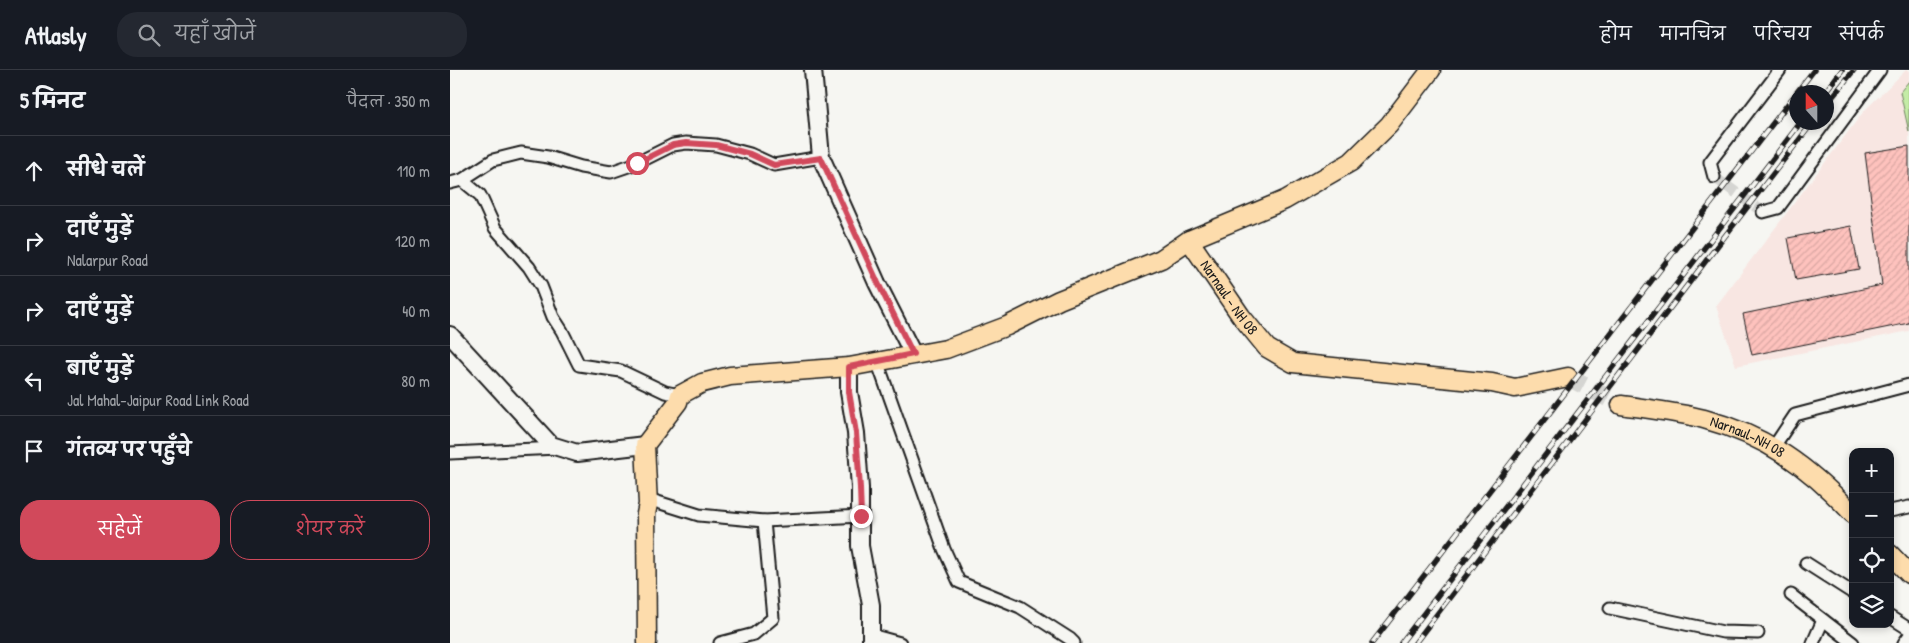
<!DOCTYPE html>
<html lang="hi">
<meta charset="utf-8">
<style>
body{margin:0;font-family:"Patrick Hand","Playpen Sans Deva",sans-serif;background:#242831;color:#f1f3f6}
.controls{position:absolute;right:15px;bottom:15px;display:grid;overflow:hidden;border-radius:10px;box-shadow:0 2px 8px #0003}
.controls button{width:45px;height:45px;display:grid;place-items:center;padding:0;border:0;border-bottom:1px solid #363941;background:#171b24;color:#f1f3f6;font:25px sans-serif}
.compass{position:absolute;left:1339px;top:15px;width:45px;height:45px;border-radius:50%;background:#171b24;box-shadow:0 2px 8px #0003;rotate:339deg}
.stop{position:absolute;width:15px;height:15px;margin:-11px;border:4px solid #d1495b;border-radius:50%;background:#fff}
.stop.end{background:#d1495b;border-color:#fff;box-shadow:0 1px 5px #0008}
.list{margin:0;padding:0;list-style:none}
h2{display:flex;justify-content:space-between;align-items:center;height:65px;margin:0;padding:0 20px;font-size:21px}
h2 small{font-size:16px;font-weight:400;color:#9ea1a6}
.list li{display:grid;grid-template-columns:32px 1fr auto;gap:15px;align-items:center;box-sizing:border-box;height:70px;padding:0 20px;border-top:1px solid #363941}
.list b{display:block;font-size:19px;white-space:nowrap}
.list p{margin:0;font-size:16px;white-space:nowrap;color:#9ea1a6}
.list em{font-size:16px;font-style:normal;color:#9ea1a6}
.actions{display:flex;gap:10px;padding:15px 20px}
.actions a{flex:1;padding:11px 0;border:1px solid #d1495b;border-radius:20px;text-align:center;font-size:18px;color:#d1495b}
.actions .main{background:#d1495b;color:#fff}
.icon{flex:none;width:28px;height:28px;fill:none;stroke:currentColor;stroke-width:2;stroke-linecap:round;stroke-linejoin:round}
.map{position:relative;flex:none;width:1459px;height:573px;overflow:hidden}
header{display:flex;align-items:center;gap:30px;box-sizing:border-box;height:70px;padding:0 25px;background:#171b24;border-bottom:1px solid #363941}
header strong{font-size:24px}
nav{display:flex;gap:28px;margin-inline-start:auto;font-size:18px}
.search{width:350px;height:45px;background:#242831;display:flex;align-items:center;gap:12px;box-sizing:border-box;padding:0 18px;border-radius:20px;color:#9ea1a6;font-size:19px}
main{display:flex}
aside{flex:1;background:#171b24}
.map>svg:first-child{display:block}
.built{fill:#f8e6e2}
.garden{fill:#c4eca6;stroke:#708461}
.building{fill:url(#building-hatch);stroke:#1c1c1c}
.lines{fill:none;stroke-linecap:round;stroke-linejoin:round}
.street-tunnel{stroke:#d5d5d2;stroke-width:11;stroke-dasharray:11 5.5;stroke-linecap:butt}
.primary-tunnel{stroke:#d5d5d2;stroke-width:18;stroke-dasharray:18 9;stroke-linecap:butt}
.street-casing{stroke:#1c1c1c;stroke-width:15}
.secondary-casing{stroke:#1c1c1c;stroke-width:20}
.primary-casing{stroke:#1c1c1c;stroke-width:21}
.street{stroke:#f6f6f2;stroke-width:11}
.secondary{stroke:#f6f6f2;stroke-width:16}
.primary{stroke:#fddcac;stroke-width:18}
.rail-casing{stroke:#1c1c1c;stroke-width:5.5}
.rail{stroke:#f6f6f2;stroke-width:4;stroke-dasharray:11;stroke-linecap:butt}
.route{stroke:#d1495b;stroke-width:6}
.labels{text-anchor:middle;stroke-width:5;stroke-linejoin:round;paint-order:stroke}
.street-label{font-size:15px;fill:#1c1c1c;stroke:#f6f6f2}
</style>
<header>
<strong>Atlasly</strong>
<div class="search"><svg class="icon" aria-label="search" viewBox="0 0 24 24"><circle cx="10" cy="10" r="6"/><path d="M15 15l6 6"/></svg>यहाँ खोजें</div>
<nav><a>होम</a><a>मानचित्र</a><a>परिचय</a><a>संपर्क</a></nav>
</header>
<main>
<aside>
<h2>5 मिनट<small>पैदल · 350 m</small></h2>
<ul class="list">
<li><svg class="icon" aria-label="ahead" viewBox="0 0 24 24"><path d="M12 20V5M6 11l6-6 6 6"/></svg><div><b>सीधे चलें</b></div><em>110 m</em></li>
<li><svg class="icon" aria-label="right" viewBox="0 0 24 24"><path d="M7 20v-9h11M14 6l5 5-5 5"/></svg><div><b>दाएँ मुड़ें</b><p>Nalarpur Road</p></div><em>120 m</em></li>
<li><svg class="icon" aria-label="right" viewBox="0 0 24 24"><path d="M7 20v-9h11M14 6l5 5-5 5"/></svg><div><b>दाएँ मुड़ें</b></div><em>40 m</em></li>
<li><svg class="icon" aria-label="left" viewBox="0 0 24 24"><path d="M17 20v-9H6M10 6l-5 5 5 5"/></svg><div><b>बाएँ मुड़ें</b><p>Jal Mahal-Jaipur Road Link Road</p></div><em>80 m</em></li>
<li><svg class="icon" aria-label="arrive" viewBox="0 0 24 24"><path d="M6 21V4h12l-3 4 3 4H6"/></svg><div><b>गंतव्य पर पहुँचे</b></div></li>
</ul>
<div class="actions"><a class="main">सहेजें</a><a>शेयर करें</a></div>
</aside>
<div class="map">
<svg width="1459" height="573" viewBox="0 0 1459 573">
<defs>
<pattern id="building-hatch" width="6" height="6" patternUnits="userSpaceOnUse" patternTransform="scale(1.25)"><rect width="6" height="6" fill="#fec2bd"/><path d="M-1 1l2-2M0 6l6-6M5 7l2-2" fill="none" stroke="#d9a6a2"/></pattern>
</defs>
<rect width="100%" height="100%" fill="#f6f6f2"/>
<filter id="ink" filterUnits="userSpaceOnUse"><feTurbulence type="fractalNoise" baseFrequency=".02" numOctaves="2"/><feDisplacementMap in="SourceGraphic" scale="10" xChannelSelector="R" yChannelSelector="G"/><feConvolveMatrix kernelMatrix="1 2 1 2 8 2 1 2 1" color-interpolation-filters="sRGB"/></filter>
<g filter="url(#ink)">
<!-- built -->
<path class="built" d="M1456 0H1459V261L1286 296 1266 236 1414 41Z"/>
<!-- garden -->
<path class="garden" d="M1459 11V62L1450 22Z"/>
<!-- building -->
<g class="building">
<path d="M1459 76V253L1302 285 1293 244 1432 215 1415 83Z"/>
<path d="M1401 156 1409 199 1346 210 1338 168Z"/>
</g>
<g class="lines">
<!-- street-tunnel -->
<path class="street-tunnel" d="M1264 107 1313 142"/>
<!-- primary-tunnel -->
<path class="primary-tunnel" d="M1118 307 1171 335"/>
<defs>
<g id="street">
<path d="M1264 107 1260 92 1330 0"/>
<path d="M12 110 30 125 45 158 79 197 91 216 103 247 112 261 129 295 171 301 215 322 230 325"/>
<path d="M0 113 12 110 43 90 71 83 98 87 131 97 161 102 187 93 223 75 236 73 266 75 300 84 324 95 371 87"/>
<path d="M1313 142 1328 138 1430 0"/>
<path d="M427 291 494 479 509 512 570 537 620 569 624 573"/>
<path d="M1323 378 1345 345 1459 315"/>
<path d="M0 383 108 378"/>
<path d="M198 429 249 445 314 451 411 446"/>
<path d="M1440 441 1459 437"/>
<path d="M1356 493 1403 523"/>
<path d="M1341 525 1403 573"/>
<path d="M1160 538 1273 562 1308 563"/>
<path d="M1440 547 1459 559"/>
<path d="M421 565 450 573"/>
<path d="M270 573 304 564 323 548 314 451"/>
<path d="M1363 573 1373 550"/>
<path d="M1454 573 1459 566"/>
</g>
<g id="secondary">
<path d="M363 0 371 87 427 213 463 284"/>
<path d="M0 265 101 375 127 383 195 375"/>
<path d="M399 297V322L406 363 410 418V476L421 535V573"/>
</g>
<g id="primary">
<path id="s1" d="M739 170 791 246 817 278 843 293 1042 313 1065 318 1118 307"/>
<path id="s2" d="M1171 335C1198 339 1227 342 1254 349 1317 366 1359 397 1403 444"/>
<path d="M1440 484 1459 504"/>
<path d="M197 573 196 444 198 434 195 375 228 332 230 325 252 313 280 306 399 297 496 279 557 256 609 230 711 189 739 170 835 130 901 92 939 55 981 0"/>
</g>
</defs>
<!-- street casing -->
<use href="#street" class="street-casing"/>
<!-- secondary casing -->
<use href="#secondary" class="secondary-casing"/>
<!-- primary casing -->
<use href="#primary" class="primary-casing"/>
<!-- street -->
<use href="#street" class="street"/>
<!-- secondary -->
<use href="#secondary" class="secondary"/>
<!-- primary -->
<use href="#primary" class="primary"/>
<defs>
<g id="rail">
<path d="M1375 22 1392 0"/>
<path d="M1376 35 1404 0"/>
<path d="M922 573 1364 0"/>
<path d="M951 573 1351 52"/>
<path d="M965 573 1268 175 1363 52"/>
</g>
</defs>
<!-- rail casing -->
<use href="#rail" class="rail-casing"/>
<!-- rail -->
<use href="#rail" class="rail"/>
</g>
</g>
<g class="lines" filter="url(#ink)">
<!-- route -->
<path class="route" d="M187 93 223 75 236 73 266 75 300 84 324 95 371 88 428 213 463 284 399 297V322L406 363 410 418 411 446"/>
</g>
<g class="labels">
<!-- street labels -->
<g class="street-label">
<text dy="5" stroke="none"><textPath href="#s1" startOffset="70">Narnaul - NH 08</textPath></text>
<text dy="5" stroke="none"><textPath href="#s2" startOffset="131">Narnaul-NH 08</textPath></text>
</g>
</g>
</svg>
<div class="controls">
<button>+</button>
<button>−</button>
<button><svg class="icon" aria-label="locate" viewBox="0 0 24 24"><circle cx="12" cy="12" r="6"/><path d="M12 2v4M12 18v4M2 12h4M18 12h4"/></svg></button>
<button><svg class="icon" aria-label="layers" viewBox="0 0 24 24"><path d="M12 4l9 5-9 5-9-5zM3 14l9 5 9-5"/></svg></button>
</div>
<svg class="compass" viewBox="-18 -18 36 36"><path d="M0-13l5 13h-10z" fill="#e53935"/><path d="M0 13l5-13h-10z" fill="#9ea1a6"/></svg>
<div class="stop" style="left:187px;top:93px"></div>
<div class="stop end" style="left:411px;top:446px"></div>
</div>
</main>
